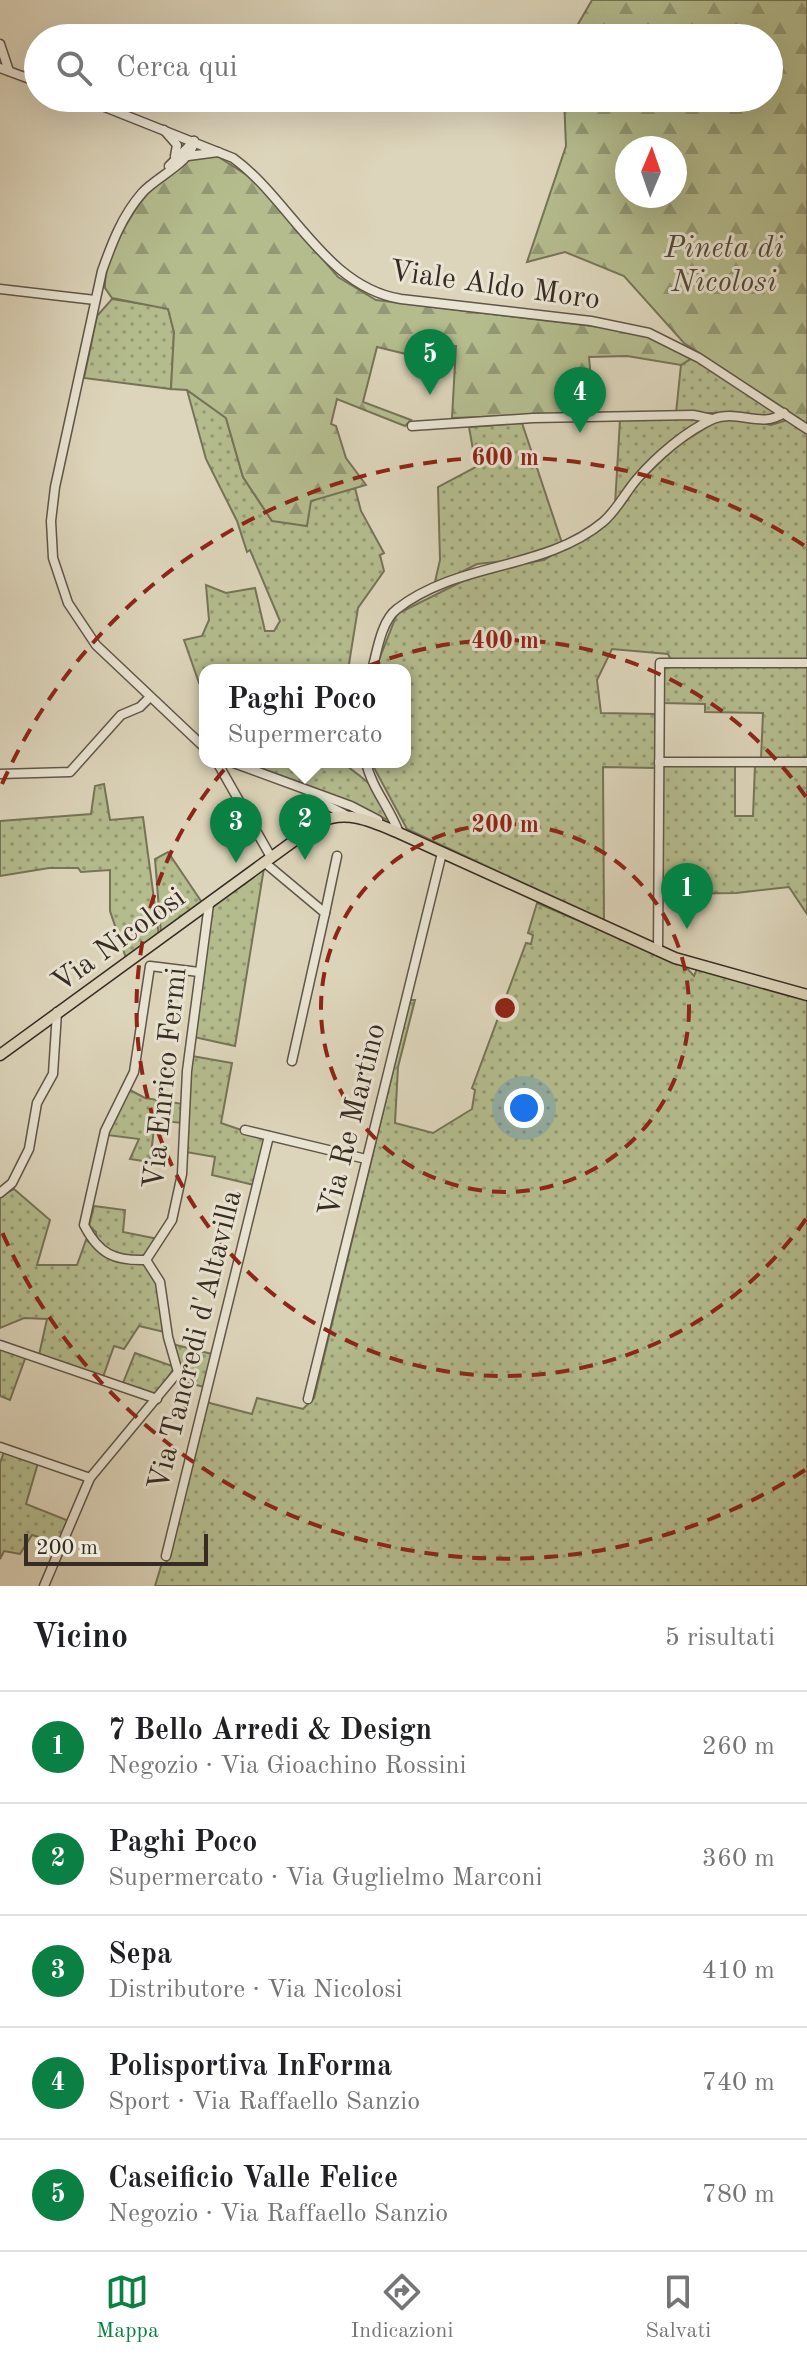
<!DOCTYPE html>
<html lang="it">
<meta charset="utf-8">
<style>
body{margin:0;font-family:"Old Standard TT",serif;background:#f6f6f6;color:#202124}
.compass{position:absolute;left:615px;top:136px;width:72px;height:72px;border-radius:50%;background:#fff;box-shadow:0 8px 32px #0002;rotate:2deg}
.scale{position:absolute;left:24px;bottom:20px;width:184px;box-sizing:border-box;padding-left:8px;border:4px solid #372b23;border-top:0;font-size:22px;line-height:28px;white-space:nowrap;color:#372b23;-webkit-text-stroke:6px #e9e4d3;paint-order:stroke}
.you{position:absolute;left:524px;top:1108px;width:28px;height:28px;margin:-20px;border:6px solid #fff;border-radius:50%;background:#1a73e8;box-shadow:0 0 0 12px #1a73e833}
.badge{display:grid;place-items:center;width:52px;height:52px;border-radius:50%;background:#0b8043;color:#fff;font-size:26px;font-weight:700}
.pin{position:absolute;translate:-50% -66px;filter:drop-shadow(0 2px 4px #0008)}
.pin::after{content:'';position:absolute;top:42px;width:28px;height:24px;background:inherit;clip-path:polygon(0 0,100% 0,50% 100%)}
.popup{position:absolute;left:199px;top:664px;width:212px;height:104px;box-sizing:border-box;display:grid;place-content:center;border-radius:16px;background:#fff;filter:drop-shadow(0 2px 6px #0005);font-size:26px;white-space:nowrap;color:#757577}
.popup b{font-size:30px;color:#202124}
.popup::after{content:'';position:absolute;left:50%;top:100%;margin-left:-16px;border:16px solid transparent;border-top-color:#fff}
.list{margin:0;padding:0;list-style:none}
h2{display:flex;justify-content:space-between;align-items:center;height:104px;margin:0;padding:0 32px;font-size:34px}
h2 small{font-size:26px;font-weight:400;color:#757577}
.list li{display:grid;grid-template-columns:52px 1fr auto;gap:24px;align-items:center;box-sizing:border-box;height:112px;padding:0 32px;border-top:2px solid #e0e0e0}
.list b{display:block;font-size:30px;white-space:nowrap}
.list p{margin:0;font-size:26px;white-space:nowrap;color:#757577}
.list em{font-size:26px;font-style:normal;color:#757577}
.icon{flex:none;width:44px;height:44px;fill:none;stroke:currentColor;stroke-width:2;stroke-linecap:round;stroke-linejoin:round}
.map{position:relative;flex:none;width:807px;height:1586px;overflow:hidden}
.search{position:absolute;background:#fff;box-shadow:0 8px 32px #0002;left:24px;right:24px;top:24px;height:88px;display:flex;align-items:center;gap:20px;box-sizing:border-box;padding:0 28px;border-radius:44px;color:#757577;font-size:30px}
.sheet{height:664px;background:#fff}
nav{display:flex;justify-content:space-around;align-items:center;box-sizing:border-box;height:112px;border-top:2px solid #e0e0e0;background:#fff;font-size:22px;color:#757577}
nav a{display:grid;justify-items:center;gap:4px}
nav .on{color:#0b8043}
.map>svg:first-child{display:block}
.grass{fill:url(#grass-dots);stroke:#767458;stroke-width:2}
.forest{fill:url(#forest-firs);stroke:#767458;stroke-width:2;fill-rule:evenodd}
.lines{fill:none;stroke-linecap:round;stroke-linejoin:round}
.minor-casing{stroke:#605649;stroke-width:11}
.major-casing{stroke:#372b23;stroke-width:13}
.minor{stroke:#e9e4d3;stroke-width:8}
.major{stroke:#ddd5bb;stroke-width:10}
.ring{fill:none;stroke:#8f2418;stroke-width:4;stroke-dasharray:14 10}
.labels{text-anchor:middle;stroke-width:6;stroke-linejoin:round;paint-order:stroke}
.park-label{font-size:30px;font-style:italic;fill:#504838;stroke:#e9e4d3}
.street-label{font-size:30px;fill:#372b23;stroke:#e9e4d3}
.centre{fill:#8f2418;stroke:#e9e4d3;stroke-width:4}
.ring-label{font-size:24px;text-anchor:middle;font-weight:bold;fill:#8f2418;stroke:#e9e4d3;stroke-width:6;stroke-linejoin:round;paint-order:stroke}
</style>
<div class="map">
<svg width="807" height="1586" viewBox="0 0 807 1586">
<defs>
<pattern id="grass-dots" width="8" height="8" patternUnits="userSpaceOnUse" patternTransform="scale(2)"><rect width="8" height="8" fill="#b4bc8e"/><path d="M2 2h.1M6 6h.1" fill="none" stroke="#939974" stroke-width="1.8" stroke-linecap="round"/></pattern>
<pattern id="forest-firs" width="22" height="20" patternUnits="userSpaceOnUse" patternTransform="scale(2)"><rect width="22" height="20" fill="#b4bc8e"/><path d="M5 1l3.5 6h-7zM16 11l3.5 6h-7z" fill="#939974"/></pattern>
</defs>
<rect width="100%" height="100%" fill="#ddd5bb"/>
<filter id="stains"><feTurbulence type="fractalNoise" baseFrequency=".0025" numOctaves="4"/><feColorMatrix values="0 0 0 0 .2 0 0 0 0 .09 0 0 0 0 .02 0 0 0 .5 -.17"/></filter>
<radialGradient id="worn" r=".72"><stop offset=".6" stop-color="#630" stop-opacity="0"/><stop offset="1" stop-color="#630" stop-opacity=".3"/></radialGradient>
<!-- grass -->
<g class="grass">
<path d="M112 299 168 308 174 332 171 389 84 378 97 316Z"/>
<path d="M692 358 773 411 774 414 772 417 734 413H676L681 365Z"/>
<path d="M187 390 226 418 243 477 272 521 318 498 355 488 361 511 384 553 380 555 384 571 358 608 348 670H205V688L199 683 184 640 202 636 209 620 206 585 226 593 255 588 265 631H274L280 621 250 550 247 552 237 521 206 459Z"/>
<path d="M691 418 700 422 615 505 620 420Z"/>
<path d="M743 419 771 425 787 420 807 433V659L671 660 668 654 612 649 597 680 601 713 655 714 656 768 603 767 604 921 407 829 371 762H405V670H375L397 614 485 570 544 560 605 523 641 480 677 446 717 421Z"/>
<path d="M522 423 562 543 505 561 477 564 434 586 440 560 438 487 476 467 469 427Z"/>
<path d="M807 665V759H761L763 713 705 712V704L663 703V671L668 666Z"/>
<path d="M246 762H330L332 767 343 763C361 777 389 794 388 820Z"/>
<path d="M807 764V914L789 887 736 893 662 894 661 765H735V816H753L755 765Z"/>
<path d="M104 784 110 820 143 817 159 936 126 958 110 911V870L81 872 78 868H49L0 876V821L91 814 95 786Z"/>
<path d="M168 852 203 904 161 934 155 859Z"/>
<path d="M264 868 235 1046 194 1037 213 904Z"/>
<path d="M537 903 684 965 694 976 697 969 807 1000V1586H155L162 1563H166L170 1553 206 1402 252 1414 257 1398 303 1409 314 1398 410 1000H415L398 1067 395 1123 433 1133 472 1109 475 1090 472 1088 526 943 531 944 533 935 528 933Z"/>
<path d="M192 1056 232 1063 221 1123 265 1138 254 1185 212 1175 215 1157 186 1152Z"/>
<path d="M128 1089 145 1098 183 1104 182 1123 155 1120 150 1162 130 1159 139 1139 107 1135Z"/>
<path d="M14 1189 50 1220 37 1265H77L86 1240 117 1262 144 1263 159 1286 164 1332 139 1326 124 1349 114 1346 103 1377 39 1355 47 1319 24 1318 0 1328V1196Z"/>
<path d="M94 1206 125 1210 123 1232 158 1239 143 1256 116 1257 97 1240 96 1232 89 1226Z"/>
<path d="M172 1344 212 1354 204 1387 177 1380 181 1373Z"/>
<path d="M0 1347 26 1356 10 1400 0 1396Z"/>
<path d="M135 1353 175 1367 156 1394 123 1383Z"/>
<path d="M4 1452 38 1463 26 1504 69 1521 59 1543 32 1535 20 1554 4 1551 0 1559V1463Z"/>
</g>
<!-- forest -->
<g class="forest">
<path d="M592 0H807V424L684 343 624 276 565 252 527 262 566 146 564 98H769V38H570ZM627 148H675V196H627Z"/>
<path d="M217 156 256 181 338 277 376 300 625 330 649 337 692 358 681 365 627 356 589 357 594 413 452 418 456 346 410 347V355L377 347 363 402 411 420 405 426 337 399 331 424 336 426 346 458 366 485 311 501 307 526 272 521 243 477 226 418 187 390 171 389 174 332 168 309 112 298 105 288C103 249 154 170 192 158 199 156 209 156 217 156Z"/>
</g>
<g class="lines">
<defs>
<g id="minor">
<path d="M0 44 9 71"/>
<path d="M0 68 38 82"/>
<path d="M82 98 233 158C291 200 325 287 401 299L591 321 649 333 699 358 807 429"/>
<path d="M164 130 177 145 175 156"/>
<path d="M194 141C192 162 156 177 142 193 122 216 112 243 102 271L55 487 51 521 53 558 68 603 96 645 205 748"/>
<path d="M188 156 218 152"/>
<path d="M169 166 194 141"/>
<path d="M0 289 95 300"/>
<path d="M412 426 533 418 693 415 712 419"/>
<path d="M372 670C377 652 381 621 397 609 458 561 544 571 603 522 617 510 625 493 637 479 657 456 686 431 713 419 738 409 761 429 784 413"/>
<path d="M217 762 271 857"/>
<path d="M231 762 351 806 378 820"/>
<path d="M366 762C371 787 390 808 399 833"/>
<path d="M659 762H807"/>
<path d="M0 774 70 772 121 715 140 707 149 698"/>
<path d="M309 796 346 815"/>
<path d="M264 862 325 913 292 1061"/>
<path d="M325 913 337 856"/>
<path d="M658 951 660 663H807"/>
<path d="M245 1130 366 1159"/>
<path d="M0 1193 12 1183 29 1149 37 1103 53 1074 57 1012"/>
<path d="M146 1260C114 1261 99 1254 84 1225L105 1131 134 1072 150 966 199 972"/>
<path d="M0 1345 157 1399"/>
<path d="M308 1399 442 853"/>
<path d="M0 1447 90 1478"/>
<path d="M166 1556 269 1136"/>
<path d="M44 1586 90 1478 178 1372 168 1337 160 1282 146 1260 172 1220 182 1174 187 1071 209 904"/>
</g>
<path id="major" d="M0 1055 320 822C347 809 373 822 399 833L675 958 807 995"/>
</defs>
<!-- minor casing -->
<use href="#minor" class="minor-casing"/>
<!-- major casing -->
<use href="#major" class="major-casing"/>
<!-- minor -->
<use href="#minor" class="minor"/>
<!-- major -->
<use href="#major" class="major"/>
</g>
<!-- distance rings -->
<g class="ring">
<circle cx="505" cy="1008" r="184"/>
<path d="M806 1219A368 368 0 1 1 806 797"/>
<path d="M805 1470A551 551 0 0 1 2 1232M2 784A551 551 0 0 1 805 546"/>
</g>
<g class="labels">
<!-- park labels -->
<g class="park-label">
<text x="724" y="257">Pineta di<tspan x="724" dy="34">Nicolosi</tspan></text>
</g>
<!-- street labels -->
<g class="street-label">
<text transform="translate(495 284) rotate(8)" y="10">Viale Aldo Moro</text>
<text transform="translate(118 939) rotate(-36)" y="10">Via Nicolosi</text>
<text transform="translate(164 1078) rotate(-84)" y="10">Via Enrico Fermi</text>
<text transform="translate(351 1120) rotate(-76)" y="10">Via Re Martino</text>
<text transform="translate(194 1340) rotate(-76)" y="10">Via Tancredi d'Altavilla</text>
</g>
</g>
<circle cx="505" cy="1008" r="12" class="centre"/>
<g class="ring-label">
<text x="505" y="465">600 m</text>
<text x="505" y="648">400 m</text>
<text x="505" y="832">200 m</text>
</g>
<rect width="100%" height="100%" filter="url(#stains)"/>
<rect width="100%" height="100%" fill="url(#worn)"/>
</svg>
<svg class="compass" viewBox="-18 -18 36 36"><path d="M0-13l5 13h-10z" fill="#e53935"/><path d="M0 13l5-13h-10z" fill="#757577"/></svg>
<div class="scale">200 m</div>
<div class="you"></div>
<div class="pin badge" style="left:687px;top:929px">1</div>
<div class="pin badge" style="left:305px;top:860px">2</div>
<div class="popup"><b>Paghi Poco</b>Supermercato</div>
<div class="pin badge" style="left:236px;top:863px">3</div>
<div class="pin badge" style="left:580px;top:433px">4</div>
<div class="pin badge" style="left:430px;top:395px">5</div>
<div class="search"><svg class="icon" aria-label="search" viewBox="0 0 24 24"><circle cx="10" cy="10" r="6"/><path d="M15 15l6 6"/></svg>Cerca qui</div>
</div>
<section class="sheet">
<h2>Vicino<small>5 risultati</small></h2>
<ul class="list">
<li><span class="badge">1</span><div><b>7 Bello Arredi &amp; Design</b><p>Negozio · Via Gioachino Rossini</p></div><em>260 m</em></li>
<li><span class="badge">2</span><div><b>Paghi Poco</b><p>Supermercato · Via Guglielmo Marconi</p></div><em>360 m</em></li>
<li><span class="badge">3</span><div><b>Sepa</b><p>Distributore · Via Nicolosi</p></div><em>410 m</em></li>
<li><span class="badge">4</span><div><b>Polisportiva InForma</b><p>Sport · Via Raffaello Sanzio</p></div><em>740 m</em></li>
<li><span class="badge">5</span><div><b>Caseificio Valle Felice</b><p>Negozio · Via Raffaello Sanzio</p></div><em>780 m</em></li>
</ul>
</section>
<nav>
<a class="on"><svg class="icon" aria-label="map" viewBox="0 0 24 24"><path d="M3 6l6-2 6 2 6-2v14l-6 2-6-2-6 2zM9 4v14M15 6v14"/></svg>Mappa</a>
<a><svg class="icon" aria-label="directions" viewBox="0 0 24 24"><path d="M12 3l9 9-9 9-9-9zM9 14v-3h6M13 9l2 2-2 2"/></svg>Indicazioni</a>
<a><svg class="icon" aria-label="saved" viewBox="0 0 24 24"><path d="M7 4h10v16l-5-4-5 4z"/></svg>Salvati</a>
</nav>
